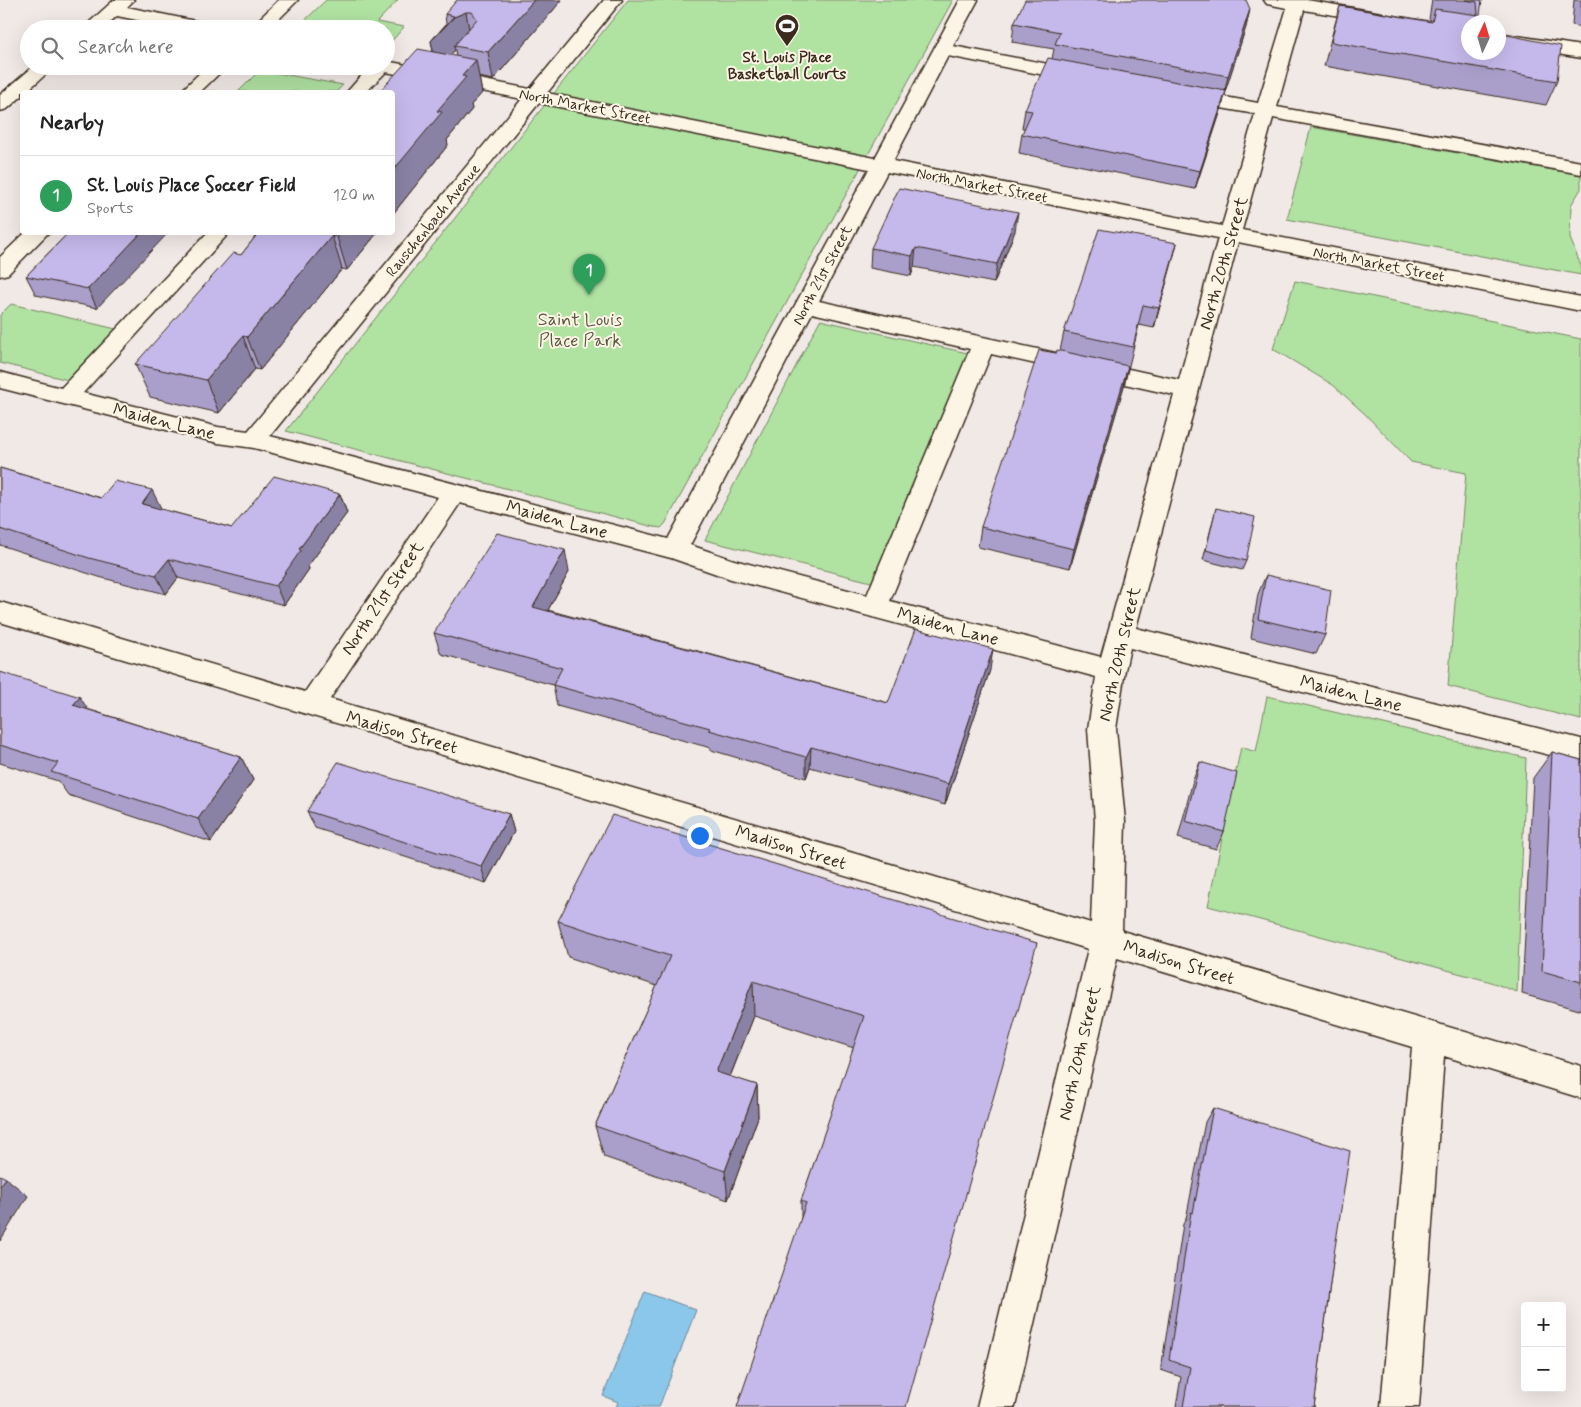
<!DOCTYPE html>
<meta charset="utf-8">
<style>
body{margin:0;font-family:Mynerve,sans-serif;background:#f2f2f2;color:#222}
.controls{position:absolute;right:15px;bottom:15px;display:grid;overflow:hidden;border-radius:5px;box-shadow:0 5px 20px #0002}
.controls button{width:45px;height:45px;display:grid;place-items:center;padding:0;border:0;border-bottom:1px solid #e0e0e0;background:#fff;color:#222;font:25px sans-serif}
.compass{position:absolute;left:1461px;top:15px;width:45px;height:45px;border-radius:50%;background:#fff;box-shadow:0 5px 20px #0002;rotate:4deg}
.you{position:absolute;left:699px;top:835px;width:18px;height:18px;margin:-12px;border:4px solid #fff;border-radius:50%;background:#1a73e8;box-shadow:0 0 0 8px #1a73e833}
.badge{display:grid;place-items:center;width:32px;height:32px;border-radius:50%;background:#3b2a1e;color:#fff;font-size:16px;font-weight:700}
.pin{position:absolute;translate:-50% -41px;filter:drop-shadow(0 1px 2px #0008)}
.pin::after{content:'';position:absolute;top:26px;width:18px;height:15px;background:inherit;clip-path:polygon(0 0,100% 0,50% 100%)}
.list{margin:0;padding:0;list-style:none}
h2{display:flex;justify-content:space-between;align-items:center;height:65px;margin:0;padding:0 20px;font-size:21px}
h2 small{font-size:16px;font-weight:400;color:#767676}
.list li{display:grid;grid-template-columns:32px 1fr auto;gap:15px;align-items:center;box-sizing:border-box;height:80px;padding:0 20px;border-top:1px solid #e0e0e0}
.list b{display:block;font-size:19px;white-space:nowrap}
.list p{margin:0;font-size:16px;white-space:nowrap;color:#767676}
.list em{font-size:16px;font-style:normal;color:#767676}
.icon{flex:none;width:28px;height:28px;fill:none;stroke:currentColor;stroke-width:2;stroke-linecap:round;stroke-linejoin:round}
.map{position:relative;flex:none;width:1581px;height:1407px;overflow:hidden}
.search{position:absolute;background:#fff;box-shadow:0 5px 20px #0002;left:20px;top:20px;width:375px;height:55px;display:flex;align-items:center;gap:12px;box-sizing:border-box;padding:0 18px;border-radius:28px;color:#767676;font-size:19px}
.panel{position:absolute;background:#fff;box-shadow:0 5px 20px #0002;left:20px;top:90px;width:375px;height:145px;border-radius:5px}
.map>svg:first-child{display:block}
.green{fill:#b0e2a2;stroke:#768660}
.water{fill:#8ac7ea;stroke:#6a8898}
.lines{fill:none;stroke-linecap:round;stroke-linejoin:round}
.minor-casing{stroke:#3b2a1e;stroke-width:3}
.minor{fill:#fcf5e5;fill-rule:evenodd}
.wall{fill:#a99fca;stroke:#3b2a1e;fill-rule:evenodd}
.shaded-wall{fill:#8a82a4;stroke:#3b2a1e}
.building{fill:#c5b9eb;stroke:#3b2a1e}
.labels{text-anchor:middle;stroke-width:4;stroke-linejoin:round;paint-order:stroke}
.far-poi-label{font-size:15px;font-weight:bold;fill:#3b2a1e;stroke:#fcf5e5}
.far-street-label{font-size:15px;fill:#3b2a1e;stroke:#fcf5e5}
.street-label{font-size:18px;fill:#3b2a1e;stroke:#fcf5e5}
.park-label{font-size:18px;fill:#58583f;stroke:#fcf5e5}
</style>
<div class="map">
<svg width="1581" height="1407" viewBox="0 0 1581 1407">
<rect width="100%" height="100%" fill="#f1e9e6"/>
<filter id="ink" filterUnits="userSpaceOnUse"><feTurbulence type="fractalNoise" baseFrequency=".02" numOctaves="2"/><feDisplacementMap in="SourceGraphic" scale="10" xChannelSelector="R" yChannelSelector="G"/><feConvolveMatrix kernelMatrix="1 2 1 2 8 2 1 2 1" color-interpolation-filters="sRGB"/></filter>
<g filter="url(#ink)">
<!-- green -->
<g class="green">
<path d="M326 0H398L377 22 404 27 389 44 386 43V29H312L299 26Z"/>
<path d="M628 0H953L665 524 661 528 654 527 286 431Z"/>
<path d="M260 70 343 85 336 92H238Z"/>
<path d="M1311 127 1581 175V189L1571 205 1570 238 1581 266V275L1287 219Z"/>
<path d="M1295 281 1581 339V720L1448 686 1466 473 1411 462 1365 414 1333 385 1273 349Z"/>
<path d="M11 304 116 329 68 380 0 363V315Z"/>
<path d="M820 320 972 354 875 583 705 540Z"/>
<path d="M1267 696 1526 758 1517 992 1488 981 1208 906 1241 747 1256 752Z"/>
</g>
<!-- water -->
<path class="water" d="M645 1291 696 1310 659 1407H616L618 1402 603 1396Z"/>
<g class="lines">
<defs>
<g id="minor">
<path d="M114 0H134L127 7 210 24 216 25 219 29H181L117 16 102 29H82Z"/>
<path d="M279 0H298L269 29H249Z"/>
<path d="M604 0H622L547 93 875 158 960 0H978L953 46 1080 70 1087 72 1089 76 1087 80 1080 82 948 56 893 161 1222 226 1255 114 1187 102 1180 100 1177 96 1180 92 1187 90 1258 103 1287 8 1267 4 1264 0H1307L1376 12 1382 13 1385 17 1382 21 1376 22 1304 10 1277 107 1581 162V174L1273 118 1242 230 1581 297V311L1238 242 1136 628 1581 739V763L1130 648 1125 670 1116 729 1125 821 1122 931 1581 1066V1098L1444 1056 1419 1407H1381L1412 1047 1117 958 1015 1407H977L1088 949 0 622V602L305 692 438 497 254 448 218 443 0 388V372L61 388 208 232H230L83 393 218 427 248 431 522 99 386 72 366 92H347L370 66H386V61L530 89ZM539 103 869 169 668 539 270 436ZM887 172 1218 238 1179 380 819 301ZM812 313 970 349 867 595 734 560 690 545ZM991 354 1174 395 1101 657 890 601ZM460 503 671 558 731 579 1096 677 1088 729 1095 821 1091 923 330 699Z"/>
<path d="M1498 33 1581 46V58L1498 44Z"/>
<path d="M34 66H55L26 92H22V96L7 109 0 111V95Z"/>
<path d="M207 66H227L200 92H180Z"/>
<path d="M26 232H49L8 274 0 276V257Z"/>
</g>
</defs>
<!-- minor casing -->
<use href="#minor" class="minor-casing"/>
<!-- minor -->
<use href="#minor" class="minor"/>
</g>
<!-- wall -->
<g class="wall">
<path d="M562 0 493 80 479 77 482 93 471 105 472 109 447 140 448 145 392 215V92L433 52 431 41 446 24 445 14ZM455 50 456 57 450 55Z"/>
<path d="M1432 0H1482L1468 52 1557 81 1546 105 1324 66 1333 31 1340 6 1430 21 1431 20 1429 19Z"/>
<path d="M1574 0H1581V27L1572 25Z"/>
<path d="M1250 9 1246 27 1225 91H1226L1221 110 1195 189 1019 153 1022 134 1025 128H1022L1025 110 1052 59 1054 49 1012 42 1014 23Z"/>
<path d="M1015 231 994 283 914 267 911 276 870 268 871 248Z"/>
<path d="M69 232 97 308 36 295 26 276Z"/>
<path d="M259 232H378L347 270 342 269 260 370 255 369 219 413 150 397 135 364 241 255Z"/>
<path d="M1177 243 1154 328 1139 325 1124 386 1070 568 978 547 981 527 1056 353 1060 351 1064 332Z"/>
<path d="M0 468 101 498 161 509 232 528 340 494 347 513 308 566 309 569 284 605 178 578 166 594 99 577 0 545Z"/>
<path d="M1216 508 1246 561 1242 570 1203 560Z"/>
<path d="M569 572 548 610 888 703 990 670 945 805 810 767 806 778 711 750V748L557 706 553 685 441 654 434 633Z"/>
<path d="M1266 575 1325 635 1316 654 1251 638 1258 594Z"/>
<path d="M0 672 87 709 241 757 253 780 211 842 68 795 58 781 0 763Z"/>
<path d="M1552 752 1581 760V1007L1579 1010 1522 994 1533 778Z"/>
<path d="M1200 762 1224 832 1216 849 1178 838 1193 780Z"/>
<path d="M307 811 509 814 514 832 486 883 315 828Z"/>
<path d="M558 921 1037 943 801 1219V1201L854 1048 754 1016 730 1077 757 1085 758 1117 728 1200 604 1157 595 1126 657 986 568 957Z"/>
<path d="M1213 1108 1334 1254 1314 1407H1176L1181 1377 1161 1370 1183 1224 1186 1219 1205 1122Z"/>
</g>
<!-- shaded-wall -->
<g class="shaded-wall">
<path d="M534 0H562L493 80 488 52Z"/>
<path d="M1250 9 1246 27 1224 95 1228 76Z"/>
<path d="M466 12 471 40 454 46 455 50 437 69 431 41 454 17Z"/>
<path d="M476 60 482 93 471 105 472 109 447 140 448 145 392 215V172L462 76Z"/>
<path d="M1226 91 1221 110 1195 189 1200 171Z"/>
<path d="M1018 212 1015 231 994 283 997 264Z"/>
<path d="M142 232 168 233 97 308 88 289Z"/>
<path d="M341 232H378L347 270 337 237Z"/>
<path d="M332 236 342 269 260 370 247 337Z"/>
<path d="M1177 243 1172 263 1154 328 1159 308Z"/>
<path d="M916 248 914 267 911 276 912 256Z"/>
<path d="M243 336 255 369 219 413 206 380Z"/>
<path d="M1128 366 1124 386 1070 568 1074 549Z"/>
<path d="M152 490 162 510 142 504Z"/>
<path d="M340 494 347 513 308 566 309 569 284 605 276 586 299 549Z"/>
<path d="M565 550 569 572 538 628 533 607Z"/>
<path d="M169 559 178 578 166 594 156 575Z"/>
<path d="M993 649 990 670 945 805 948 784Z"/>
<path d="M80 697 95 721 73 705Z"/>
<path d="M811 747 810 767 806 778V757Z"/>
<path d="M241 757 253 780 211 842 198 819Z"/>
<path d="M509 814 514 832 486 883 481 866Z"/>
<path d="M753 981 754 1016 719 1104 716 1072Z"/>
<path d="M757 1085 758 1117 728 1200 725 1171Z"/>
<path d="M6 1178 28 1196 0 1241V1186Z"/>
</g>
<!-- building -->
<g class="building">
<path d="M457 0H534L488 52 454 46 477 19 472 12H466L454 17 431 41 454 16 445 14Z"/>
<path d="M1025 0H1246L1250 9 1228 76 1055 44 1060 32 1014 23Z"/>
<path d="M1465 0H1482L1479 22H1468V52H1498V33L1561 46 1557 81 1331 42 1340 6 1432 22 1435 9 1478 15 1477 2Z"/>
<path d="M418 49 476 60 462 76 466 77 437 111 442 112 392 172V92H379Z"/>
<path d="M1048 58 1226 91 1200 171 1022 134 1032 111 1025 110Z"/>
<path d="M213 91 222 92H211Z"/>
<path d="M899 188 1018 212 997 264 916 248 912 256 871 248Z"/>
<path d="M1099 229 1177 243 1159 308 1143 305 1133 347 1064 332Z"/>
<path d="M69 232H142L88 289 26 276Z"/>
<path d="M259 232H341L337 237 332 236 247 337 243 336 206 380 135 364 233 253 241 255Z"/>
<path d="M1039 350 1056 353 1057 350 1128 366 1074 549 981 527Z"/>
<path d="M0 468 101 498 115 481 152 490 142 504 232 528 274 476 340 494 299 549 301 550 276 586 169 559 156 575 89 558 0 529Z"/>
<path d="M1216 508 1255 517 1246 561 1206 550Z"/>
<path d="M497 533 565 550 533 607 888 703 916 629 993 649 948 784 811 747 806 757 709 730 710 728 553 685 562 668 434 633Z"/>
<path d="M1266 575 1331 590 1325 635 1258 619Z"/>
<path d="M0 672 80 697 73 705 241 757 198 819 51 772 58 763 0 745Z"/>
<path d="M1552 752 1581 760V982L1542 971Z"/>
<path d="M338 762 509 814 481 866 307 811Z"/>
<path d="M1200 762 1237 773 1224 832 1185 821Z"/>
<path d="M612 815 1037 943 906 1407H737L806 1203 801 1201 864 1016 753 981 716 1072 757 1085 725 1171 595 1126 670 956 558 921Z"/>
<path d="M1213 1108 1350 1151 1334 1254 1314 1407H1183L1190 1367 1169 1360 1191 1212 1193 1213Z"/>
<path d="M0 1175 6 1178 0 1186Z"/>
</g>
</g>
<!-- icons -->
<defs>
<symbol id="stadium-pin" viewBox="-11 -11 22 30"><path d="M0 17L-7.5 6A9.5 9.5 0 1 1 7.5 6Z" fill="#3b2a1e" stroke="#fcf5e5"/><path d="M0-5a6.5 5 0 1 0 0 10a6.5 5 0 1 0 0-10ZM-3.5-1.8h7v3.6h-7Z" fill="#fff"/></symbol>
</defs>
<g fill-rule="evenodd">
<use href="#stadium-pin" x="773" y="12" width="28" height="38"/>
</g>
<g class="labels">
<!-- far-poi labels -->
<g class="far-poi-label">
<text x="787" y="62">St. Louis Place<tspan x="787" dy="17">Basketball Courts</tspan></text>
</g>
<!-- far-street labels -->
<g class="far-street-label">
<text transform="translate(585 106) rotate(11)" y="5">North Market Street</text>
<text transform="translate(982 185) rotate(11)" y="5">North Market Street</text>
<text transform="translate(433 220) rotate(-51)" y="5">Rauschenbach Avenue</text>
<text transform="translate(1379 264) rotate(11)" y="5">North Market Street</text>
<text transform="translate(822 275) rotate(-62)" y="5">North 21st Street</text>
</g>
<!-- street labels -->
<g class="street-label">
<text transform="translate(1223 263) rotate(-74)" y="6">North 20th Street</text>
<text transform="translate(164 421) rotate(14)" y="6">Maiden Lane</text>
<text transform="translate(557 519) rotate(15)" y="6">Maiden Lane</text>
<text transform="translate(382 598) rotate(-56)" y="6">North 21st Street</text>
<text transform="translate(948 626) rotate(15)" y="6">Maiden Lane</text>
<text transform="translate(1119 654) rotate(-77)" y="6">North 20th Street</text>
<text transform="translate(1351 693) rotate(14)" y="6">Maiden Lane</text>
<text transform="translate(402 732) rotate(16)" y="6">Madison Street</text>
<text transform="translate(791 847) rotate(17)" y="6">Madison Street</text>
<text transform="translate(1179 962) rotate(17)" y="6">Madison Street</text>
<text transform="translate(1079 1053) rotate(-77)" y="6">North 20th Street</text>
</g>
<!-- park labels -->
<g class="park-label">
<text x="580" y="325">Saint Louis<tspan x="580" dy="21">Place Park</tspan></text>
</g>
</g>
</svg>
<div class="controls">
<button>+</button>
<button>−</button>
</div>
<svg class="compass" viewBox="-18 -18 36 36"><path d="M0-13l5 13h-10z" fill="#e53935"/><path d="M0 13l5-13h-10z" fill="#767676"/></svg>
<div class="you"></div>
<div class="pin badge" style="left:589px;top:295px;background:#2e9e5b">1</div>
<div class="search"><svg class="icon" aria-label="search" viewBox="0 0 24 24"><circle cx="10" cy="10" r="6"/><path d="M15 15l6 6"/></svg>Search here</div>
<section class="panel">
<h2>Nearby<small></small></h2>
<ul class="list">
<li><span class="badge" style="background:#2e9e5b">1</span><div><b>St. Louis Place Soccer Field</b><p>Sports</p></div><em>120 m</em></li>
</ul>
</section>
</div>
